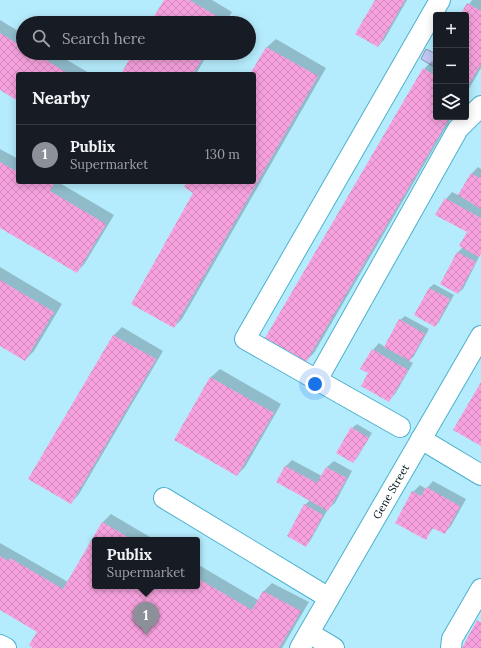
<!DOCTYPE html>
<meta charset="utf-8">
<style>
body{margin:0;font-family:Lora,serif;background:#20242c;color:#f1f3f6}
.controls{position:absolute;right:12px;top:12px;display:grid;overflow:hidden;border-radius:4px;box-shadow:0 2px 10px #0003}
.controls button{width:36px;height:36px;display:grid;place-items:center;padding:0;border:0;border-bottom:1px solid #363941;background:#171b24;color:#f1f3f6;font:20px sans-serif}
.you{position:absolute;left:315px;top:384px;width:14px;height:14px;margin:-10px;border:3px solid #fff;border-radius:50%;background:#1a73e8;box-shadow:0 0 0 6px #1a73e833}
.badge{display:grid;place-items:center;width:26px;height:26px;border-radius:50%;background:#8c9099;color:#fff;font-size:13px;font-weight:700}
.pin{position:absolute;translate:-50% -33px;filter:drop-shadow(0 1px 2px #0008)}
.pin::after{content:'';position:absolute;top:21px;width:14px;height:12px;background:inherit;clip-path:polygon(0 0,100% 0,50% 100%)}
.popup{position:absolute;left:92px;top:537px;width:108px;height:52px;box-sizing:border-box;display:grid;place-content:center;border-radius:4px;background:#171b24;filter:drop-shadow(0 1px 3px #0005);font-size:13px;white-space:nowrap;color:#9ea1a6}
.popup b{font-size:15px;color:#f1f3f6}
.popup::after{content:'';position:absolute;left:50%;top:100%;margin-left:-8px;border:8px solid transparent;border-top-color:#171b24}
.list{margin:0;padding:0;list-style:none}
h2{display:flex;justify-content:space-between;align-items:center;height:52px;margin:0;padding:0 16px;font-size:17px}
h2 small{font-size:13px;font-weight:400;color:#9ea1a6}
.list li{display:grid;grid-template-columns:26px 1fr auto;gap:12px;align-items:center;box-sizing:border-box;height:60px;padding:0 16px;border-top:1px solid #363941}
.list b{display:block;font-size:15px;white-space:nowrap}
.list p{margin:0;font-size:13px;white-space:nowrap;color:#9ea1a6}
.list em{font-size:13px;font-style:normal;color:#9ea1a6}
.icon{flex:none;width:22px;height:22px;fill:none;stroke:currentColor;stroke-width:2;stroke-linecap:round;stroke-linejoin:round}
.map{position:relative;flex:none;width:481px;height:648px;overflow:hidden}
.search{position:absolute;background:#171b24;box-shadow:0 2px 10px #0003;left:16px;top:16px;width:240px;height:44px;display:flex;align-items:center;gap:10px;box-sizing:border-box;padding:0 14px;border-radius:22px;color:#9ea1a6;font-size:15px}
.panel{position:absolute;background:#171b24;box-shadow:0 2px 10px #0003;left:16px;top:72px;width:240px;height:112px;border-radius:4px}
.map>svg:first-child{display:block}
.water{fill:#c0c7f3;stroke:#8792b2}
.shadow{fill:#0003}
.building{fill:url(#building-cross-hatch)}
.lines{fill:none;stroke-linecap:round;stroke-linejoin:round}
.minor-casing{stroke:#4db1cc;stroke-width:22}
.minor{stroke:#fff;stroke-width:20}
.labels{text-anchor:middle;stroke-width:3;stroke-linejoin:round;paint-order:stroke}
.street-label{font-size:11px;fill:#02161c;stroke:#e1f3f8}
</style>
<div class="map">
<svg width="481" height="648" viewBox="0 0 481 648">
<defs>
<pattern id="building-cross-hatch" width="8" height="8" patternUnits="userSpaceOnUse"><rect width="8" height="8" fill="#f7a2de"/><path d="M0 0l8 8M0 8l8-8" fill="none" stroke="#d28bbe"/></pattern>
</defs>
<rect width="100%" height="100%" fill="#b5ecfd"/>
<!-- water -->
<path class="water" d="M426 49 436 54V68L421 59Z"/>
<!-- shadow -->
<g class="shadow">
<path d="M165 0H212L232 12 225 23H151Z"/>
<path d="M376 0H407L384 40 377 46Z"/>
<path d="M472 0H481V68L466 94V15H462Z"/>
<path d="M0 20 23 34V53H55L91 74H18V100L0 89Z"/>
<path d="M276 39 326 68 182 319 174 327 195 192 188 182H254V74H251L267 47Z"/>
<path d="M134 53H208L196 74H122Z"/>
<path d="M432 61 436 63V117H452L314 353 306 361 424 69Z"/>
<path d="M0 149 18 159V182H58L114 215 85 263 77 272 0 227Z"/>
<path d="M478 167 481 169V254L478 257H479L463 289 458 293 441 284 458 252 463 247 468 232 446 199 452 192 458 195 471 174Z"/>
<path d="M0 267 62 304 34 351 25 360 0 345Z"/>
<path d="M434 284 454 295 439 322 435 326 429 288Z"/>
<path d="M405 316 429 329 414 356 409 361 413 363 395 394 388 401 370 373 373 350 379 343 385 347 400 320Z"/>
<path d="M122 327 163 351 79 494 71 503 30 479 114 335Z"/>
<path d="M220 369 281 404 245 467 237 475 175 440 211 377Z"/>
<path d="M357 424 372 433 357 458 353 462 352 428Z"/>
<path d="M292 460 322 476 327 467 334 461 352 471 335 503 328 509 310 541 306 546 305 505 310 500 277 482 286 466Z"/>
<path d="M433 481 466 499 451 526 444 533 434 527 426 538 413 492 420 485 426 489Z"/>
<path d="M111 514 155 540H95V586H197V564L258 600 264 591 272 583 309 602 282 648H35L38 631 0 609V543L68 582 103 522Z"/>
</g>
<!-- building -->
<g class="building">
<path d="M164 0H189L224 20 223 23H150Z"/>
<path d="M375 0H405L378 47 355 34Z"/>
<path d="M467 3 481 11V64L466 89V15H460Z"/>
<path d="M0 33 23 47V53H34L69 74H18V101L0 90Z"/>
<path d="M266 47 318 76 174 328 131 304 193 193 184 187 187 182H254V74H250Z"/>
<path d="M133 53H206L193 74H121Z"/>
<path d="M423 68 436 76V117H450L306 362 265 338Z"/>
<path d="M0 162 18 172V182H34L39 185 40 182H55L50 191 106 224 77 273 0 228Z"/>
<path d="M471 173 479 178 481 174V209L458 195Z"/>
<path d="M445 198 481 218V254L479 257 459 246 467 232 435 215Z"/>
<path d="M457 252 476 262 458 294 440 284Z"/>
<path d="M0 280 54 312 25 361 0 346Z"/>
<path d="M429 288 450 299 435 327 414 315Z"/>
<path d="M399 319 425 334 410 361 384 347Z"/>
<path d="M113 335 156 359 71 504 28 479Z"/>
<path d="M372 349 408 370 389 402 361 386 368 373 360 369Z"/>
<path d="M210 377 274 413 237 476 174 440Z"/>
<path d="M481 382V446L453 430Z"/>
<path d="M351 427 369 438 353 463 336 453Z"/>
<path d="M285 466 317 483 326 467 347 478 328 511 276 482Z"/>
<path d="M426 487 460 506 445 534 432 528 426 540 395 523 412 491 421 496Z"/>
<path d="M304 504 323 515 306 547 287 536Z"/>
<path d="M102 522 133 540H95V586H197V578L252 610 263 591 301 611 279 648H33L29 645 37 632 0 610V556L8 561 10 558 63 589Z"/>
<path d="M477 620 481 622V648H462Z"/>
</g>
<g class="lines">
<defs>
<g id="minor">
<path d="M440 0 245 339 317 380 458 129 481 106"/>
<path d="M317 380 400 427"/>
<path d="M421 439 481 475"/>
<path d="M164 498 329 598"/>
<path d="M309 633 334 648"/>
<path d="M0 645 6 648"/>
<path id="s1" d="M300 648 481 336"/>
<path d="M451 648 452 639 481 589"/>
</g>
</defs>
<!-- minor casing -->
<use href="#minor" class="minor-casing"/>
<!-- minor -->
<use href="#minor" class="minor"/>
</g>
<g class="labels">
<!-- street labels -->
<g class="street-label">
<text dy="4" stroke="none"><textPath href="#s1" startOffset="181">Gene Street</textPath></text>
</g>
</g>
</svg>
<div class="controls">
<button>+</button>
<button>−</button>
<button><svg class="icon" aria-label="layers" viewBox="0 0 24 24"><path d="M12 4l9 5-9 5-9-5zM3 14l9 5 9-5"/></svg></button>
</div>
<div class="you"></div>
<div class="pin badge" style="left:146px;top:635px">1</div>
<div class="popup"><b>Publix</b>Supermarket</div>
<div class="search"><svg class="icon" aria-label="search" viewBox="0 0 24 24"><circle cx="10" cy="10" r="6"/><path d="M15 15l6 6"/></svg>Search here</div>
<section class="panel">
<h2>Nearby<small></small></h2>
<ul class="list">
<li><span class="badge">1</span><div><b>Publix</b><p>Supermarket</p></div><em>130 m</em></li>
</ul>
</section>
</div>
